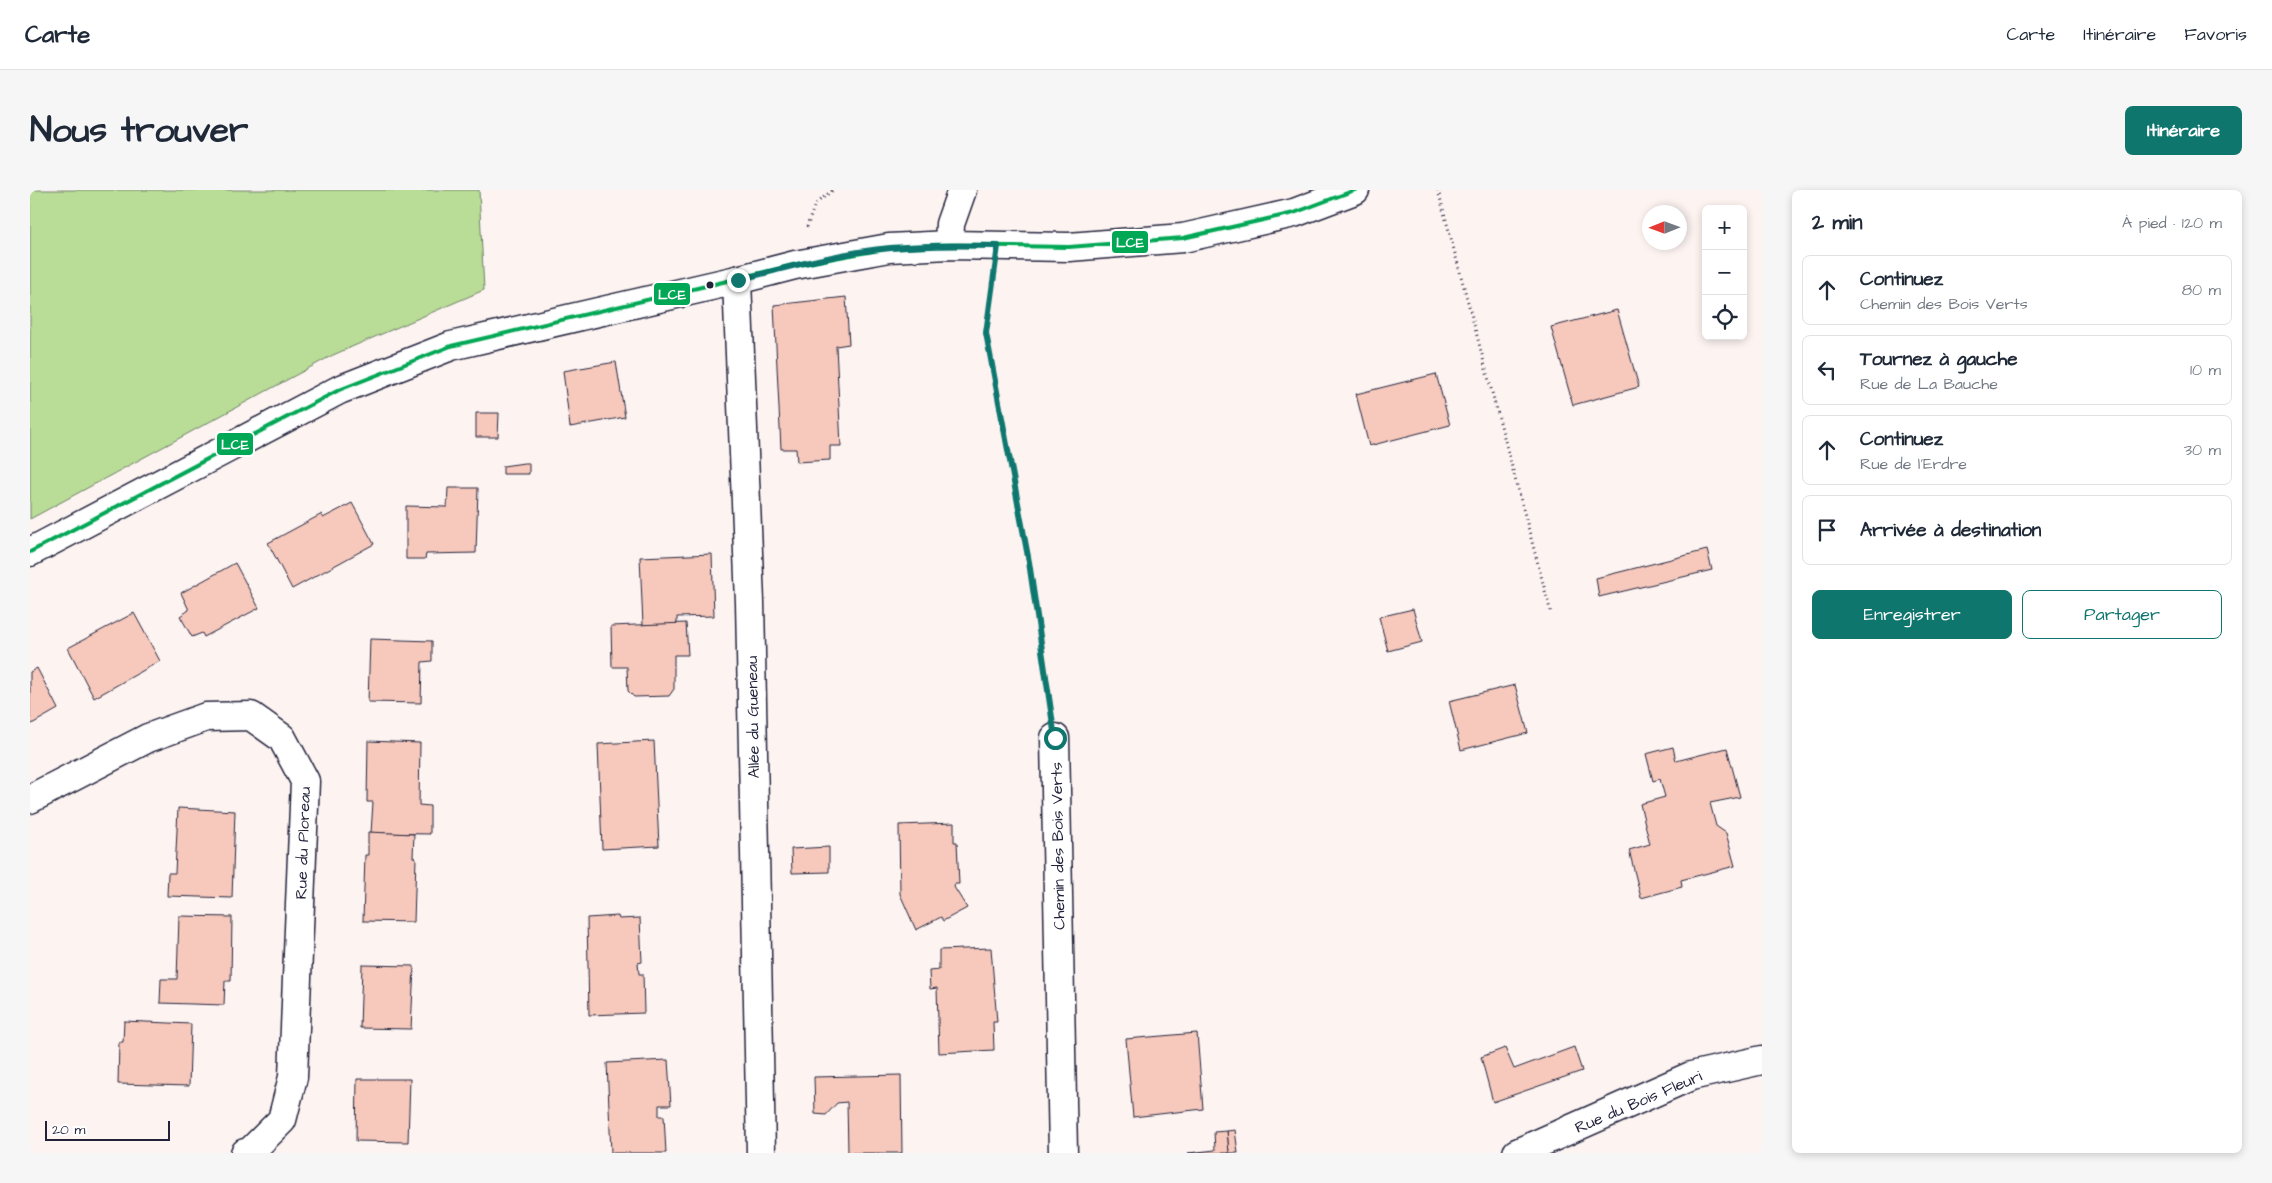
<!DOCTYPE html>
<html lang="fr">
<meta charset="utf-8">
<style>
body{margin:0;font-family:"Architects Daughter",sans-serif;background:#f6f6f7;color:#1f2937}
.controls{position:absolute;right:15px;top:15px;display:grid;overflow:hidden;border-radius:8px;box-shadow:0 2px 8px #0003}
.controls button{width:45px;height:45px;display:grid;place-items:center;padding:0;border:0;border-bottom:1px solid #e0e1e3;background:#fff;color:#1f2937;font:25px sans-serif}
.compass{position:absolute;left:1612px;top:15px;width:45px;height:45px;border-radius:50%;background:#fff;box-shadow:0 2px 8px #0003;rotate:269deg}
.scale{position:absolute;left:15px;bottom:12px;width:125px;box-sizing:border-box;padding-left:5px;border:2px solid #22223b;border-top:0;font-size:14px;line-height:18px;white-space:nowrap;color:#22223b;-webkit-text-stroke:4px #fff;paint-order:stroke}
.stop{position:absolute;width:15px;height:15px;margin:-11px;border:4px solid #0f766e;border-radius:50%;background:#fff}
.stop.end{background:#0f766e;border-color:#fff;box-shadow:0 1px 5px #0008}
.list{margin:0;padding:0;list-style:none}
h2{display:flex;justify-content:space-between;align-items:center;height:65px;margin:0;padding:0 20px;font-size:21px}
h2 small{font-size:16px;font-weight:400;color:#747a83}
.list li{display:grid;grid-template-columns:32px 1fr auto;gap:15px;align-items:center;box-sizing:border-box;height:70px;margin:0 10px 10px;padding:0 10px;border:1px solid #e0e1e3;border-radius:8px}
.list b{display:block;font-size:19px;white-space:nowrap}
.list p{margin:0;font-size:16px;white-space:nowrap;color:#747a83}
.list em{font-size:16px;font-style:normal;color:#747a83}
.actions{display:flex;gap:10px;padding:15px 20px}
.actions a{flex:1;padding:11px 0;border:1px solid #0f766e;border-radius:8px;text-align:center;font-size:18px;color:#0f766e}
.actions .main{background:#0f766e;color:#fff}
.icon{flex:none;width:28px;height:28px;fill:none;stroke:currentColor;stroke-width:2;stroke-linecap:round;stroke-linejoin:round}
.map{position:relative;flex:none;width:1732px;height:963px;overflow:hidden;border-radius:8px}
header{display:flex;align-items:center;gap:30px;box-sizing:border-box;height:70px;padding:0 25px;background:#fff;border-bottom:1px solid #e0e1e3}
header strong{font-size:24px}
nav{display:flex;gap:28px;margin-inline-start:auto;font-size:18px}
.intro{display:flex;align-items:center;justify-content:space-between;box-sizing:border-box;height:120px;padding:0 30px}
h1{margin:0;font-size:35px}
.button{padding:12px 22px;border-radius:8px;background:#0f766e;color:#fff;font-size:18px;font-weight:700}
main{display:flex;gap:30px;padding:0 30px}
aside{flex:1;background:#fff;border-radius:8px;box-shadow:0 2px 8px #0003}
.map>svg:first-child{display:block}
.green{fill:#b9dc96;stroke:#6e7f68}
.building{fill:#f7c9bc;stroke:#22223b}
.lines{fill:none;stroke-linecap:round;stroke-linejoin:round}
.street-casing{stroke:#22223b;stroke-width:31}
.secondary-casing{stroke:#22223b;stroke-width:31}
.path{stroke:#22223b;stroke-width:3;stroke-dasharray:1 4;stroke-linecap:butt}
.street{stroke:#fff;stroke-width:28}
.secondary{stroke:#fff;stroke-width:28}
.bus-1-casing{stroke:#fff;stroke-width:8}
.bus-1{stroke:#00a754;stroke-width:4}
.route{stroke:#0f766e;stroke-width:6}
.bus-dot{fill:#22223b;stroke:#fff;stroke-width:2}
.labels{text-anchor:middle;stroke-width:4;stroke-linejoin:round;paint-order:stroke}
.street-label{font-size:16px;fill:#22223b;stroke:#fff}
.line-badge{stroke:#fff;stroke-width:2}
.badge-label{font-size:14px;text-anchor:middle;font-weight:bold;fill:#fff}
</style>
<header>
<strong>Carte</strong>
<nav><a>Carte</a><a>Itinéraire</a><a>Favoris</a></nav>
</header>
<div class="intro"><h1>Nous trouver</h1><a class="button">Itinéraire</a></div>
<main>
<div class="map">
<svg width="1732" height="963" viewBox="0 0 1732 963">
<rect width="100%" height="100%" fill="#fdf4f2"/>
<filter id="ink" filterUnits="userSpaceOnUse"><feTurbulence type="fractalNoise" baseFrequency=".02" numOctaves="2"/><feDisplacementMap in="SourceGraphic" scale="10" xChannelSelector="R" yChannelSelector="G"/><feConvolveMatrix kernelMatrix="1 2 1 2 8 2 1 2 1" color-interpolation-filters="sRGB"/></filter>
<g filter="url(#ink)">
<!-- green -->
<path class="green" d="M0 0H449L454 100 303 165 0 329Z"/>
<!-- building -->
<g class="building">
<path d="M816 107 819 154 806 156 811 256H800V270L767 272 766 259H751L744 115Z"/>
<path d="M1587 120 1609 197 1543 215 1521 137Z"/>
<path d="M586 172 595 227 540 237 533 181Z"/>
<path d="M1406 184 1420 235 1339 256 1326 204Z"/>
<path d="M446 223H469L468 247H446Z"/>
<path d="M494 273H499V284H473V276Z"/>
<path d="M418 298H448L446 363 396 364 395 369H376V316L417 317Z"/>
<path d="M322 313 344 354 262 399 238 353 292 324 293 328Z"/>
<path d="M1677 360 1682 380 1569 407 1566 388Z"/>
<path d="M682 364 684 426 647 427V434L613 435 610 367Z"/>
<path d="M205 373 229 418 174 447 172 443 162 447 150 426 159 420 151 403Z"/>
<path d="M1383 419 1392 452 1358 461 1349 427Z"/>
<path d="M104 423 130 471 64 508 38 458Z"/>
<path d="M656 433 658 465H644V499L639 506 604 507 598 501 597 477H582L581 436Z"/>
<path d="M340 449 402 451V471L392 472 391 513 338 512Z"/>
<path d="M7 478 28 519 0 535V482Z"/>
<path d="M1485 495 1498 543 1431 560 1419 511Z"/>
<path d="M338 551 390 553 389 615 400 616V644L341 643 343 612H337Z"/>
<path d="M624 551 629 656 572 659 568 554Z"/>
<path d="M1643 557 1646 571 1697 558 1710 607 1680 613 1686 636 1696 643 1705 676 1651 690 1652 697 1611 708 1599 660 1620 654 1610 614 1635 607 1630 589 1623 591 1616 564Z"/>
<path d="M148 618 205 621 202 708 137 706 138 683H145Z"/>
<path d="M924 633V652H927L929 694H925L924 697 937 718 913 731 911 727 886 740 870 704 869 635Z"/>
<path d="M338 642 384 644 383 667 386 668 384 732 333 731 335 665H338Z"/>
<path d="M799 657V682L762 683 761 659Z"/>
<path d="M149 726 202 727 201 791H195L194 815 130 813 131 789H147Z"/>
<path d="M588 726 589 729 610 728 612 772 608 773 609 784H613L614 823 559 825 557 728Z"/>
<path d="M961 758 967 832H963L964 860 909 863 907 798 900 799 899 781 909 780V760Z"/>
<path d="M332 775 384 776 381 839 330 838Z"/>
<path d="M94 831 161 834 159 896 88 894 89 852H93Z"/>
<path d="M1167 843 1173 919 1103 927 1096 849Z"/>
<path d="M1544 857 1552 881 1463 912 1451 867 1475 858 1484 879Z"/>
<path d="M638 870 641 915H629V926H634L636 963H581L577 873Z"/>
<path d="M871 885 872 963H818L817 912 807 913 796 925 785 924 784 887Z"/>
<path d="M327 889H380L378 952 326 951Z"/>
<path d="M1205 940 1208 963H1199L1197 941Z"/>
<path d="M1197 941 1199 963H1158L1185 960 1184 942Z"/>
</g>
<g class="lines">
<defs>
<g id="street">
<path d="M919 55 920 34 932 0"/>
<path d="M707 90 720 412 731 963"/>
<path d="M1025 548 1033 963"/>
<path d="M0 609 118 548 176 527 221 526 252 548 275 591 263 887 252 930 220 962 215 963"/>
<path d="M1487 963 1661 886 1732 870"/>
</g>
<path id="secondary" d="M0 362 309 200 421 156 707 90 765 75 859 58 919 55 1039 57 1153 48 1264 23 1325 0"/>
</defs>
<!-- street casing -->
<use href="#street" class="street-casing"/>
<!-- secondary casing -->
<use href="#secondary" class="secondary-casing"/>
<!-- path -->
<g class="path">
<path d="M1408 0 1521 423"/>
<path d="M777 37 785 14 803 0"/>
<path d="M963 92 956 143 999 372 1020 512"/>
</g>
<!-- street -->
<use href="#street" class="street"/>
<!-- secondary -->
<use href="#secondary" class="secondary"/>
<defs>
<path id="bus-1" d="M0 362 309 200 421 156 765 75 859 58 919 55 1039 57 1153 48 1264 23 1325 0"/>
</defs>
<!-- bus-1 casing -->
<use href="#bus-1" class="bus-1-casing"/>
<!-- bus-1 -->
<use href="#bus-1" class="bus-1"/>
</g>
</g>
<g class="lines" filter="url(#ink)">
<!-- route -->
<path class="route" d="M708 90C755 78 811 62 861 58 896 55 932 55 968 56L956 143 999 372 1025 548"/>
</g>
<!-- markers -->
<circle class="bus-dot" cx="680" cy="95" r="4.5"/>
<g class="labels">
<!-- street labels -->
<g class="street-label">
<text transform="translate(722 527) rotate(-91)" y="6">Allée du Gueneau</text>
<text transform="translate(272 653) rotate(-88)" y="6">Rue du Ploreau</text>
<text transform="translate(1027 656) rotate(-91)" y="6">Chemin des Bois Verts</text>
<text transform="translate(1608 911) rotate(-23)" y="6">Rue du Bois Fleuri</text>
</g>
</g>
<g class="line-badge">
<rect x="1081" y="40" width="38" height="24" rx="5" fill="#00a754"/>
<rect x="623" y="92" width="38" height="24" rx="5" fill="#00a754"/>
<rect x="186" y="242" width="38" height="24" rx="5" fill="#00a754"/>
</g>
<g class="badge-label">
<text x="1100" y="57">LCE</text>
<text x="642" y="109">LCE</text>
<text x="205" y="259">LCE</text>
</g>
</svg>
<div class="controls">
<button>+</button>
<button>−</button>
<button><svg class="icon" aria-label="locate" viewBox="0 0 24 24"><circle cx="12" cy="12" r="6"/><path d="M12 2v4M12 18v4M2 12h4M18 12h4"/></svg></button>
</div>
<svg class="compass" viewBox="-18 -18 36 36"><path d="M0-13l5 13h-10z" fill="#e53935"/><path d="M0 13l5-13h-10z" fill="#747a83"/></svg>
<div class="scale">20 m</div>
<div class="stop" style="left:1025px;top:548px"></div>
<div class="stop end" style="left:708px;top:90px"></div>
</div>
<aside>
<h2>2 min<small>À pied · 120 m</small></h2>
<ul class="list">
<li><svg class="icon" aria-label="ahead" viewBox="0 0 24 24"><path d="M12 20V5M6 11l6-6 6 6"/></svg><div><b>Continuez</b><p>Chemin des Bois Verts</p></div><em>80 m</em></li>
<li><svg class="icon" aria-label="left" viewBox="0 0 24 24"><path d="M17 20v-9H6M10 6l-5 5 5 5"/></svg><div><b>Tournez à gauche</b><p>Rue de La Bauche</p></div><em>10 m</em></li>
<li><svg class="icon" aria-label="ahead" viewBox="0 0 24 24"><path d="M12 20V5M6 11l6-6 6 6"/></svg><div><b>Continuez</b><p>Rue de l'Erdre</p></div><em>30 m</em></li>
<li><svg class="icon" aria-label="arrive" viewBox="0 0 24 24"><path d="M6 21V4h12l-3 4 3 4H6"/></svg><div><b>Arrivée à destination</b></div></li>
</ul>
<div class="actions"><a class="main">Enregistrer</a><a>Partager</a></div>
</aside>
</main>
